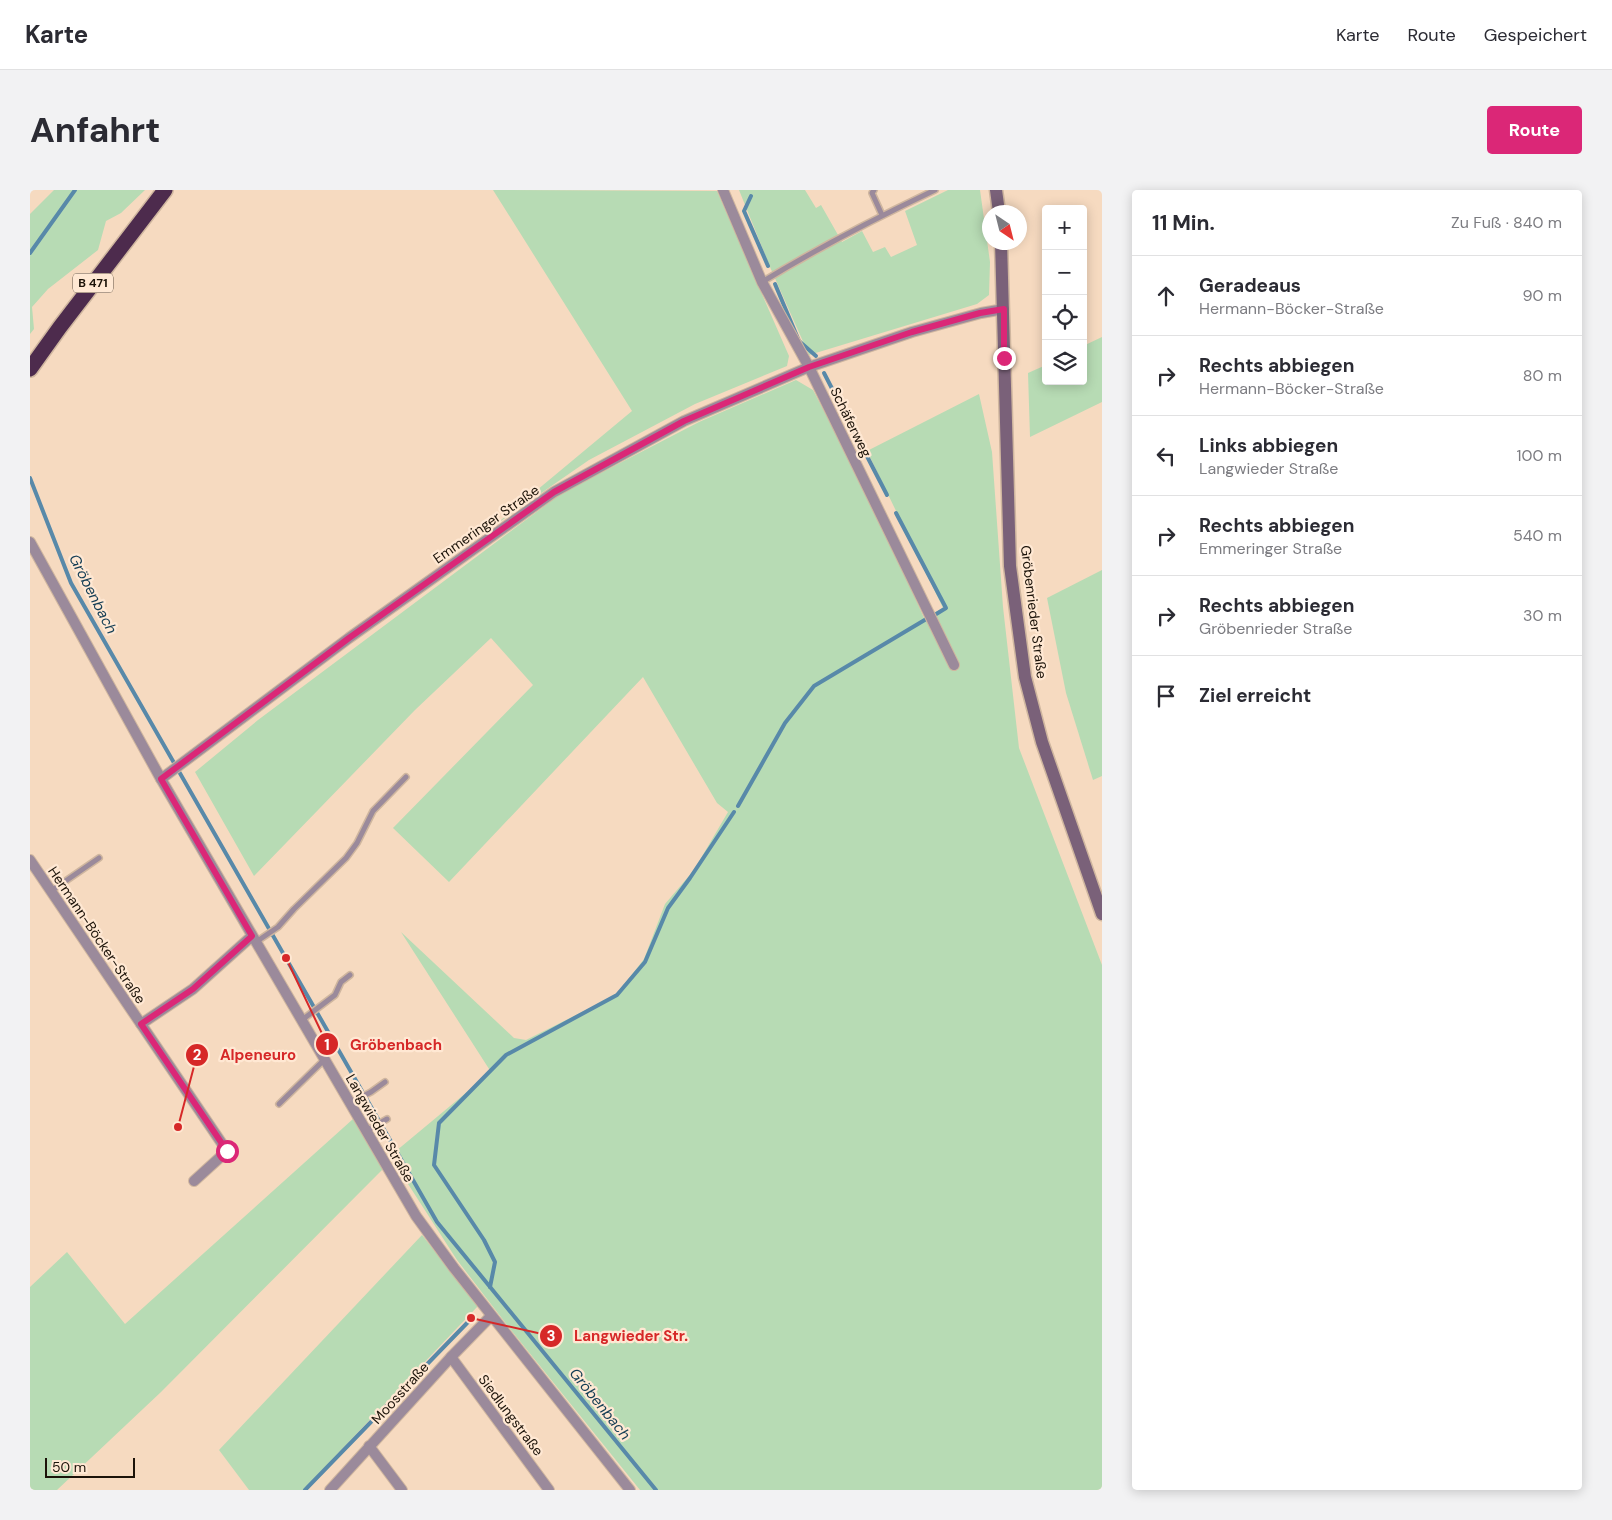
<!DOCTYPE html>
<html lang="de">
<meta charset="utf-8">
<style>
body{margin:0;font-family:"DM Sans",sans-serif;background:#f2f2f3;color:#2b2b33}
.controls{position:absolute;right:15px;top:15px;display:grid;overflow:hidden;border-radius:5px;box-shadow:0 2px 12px #0003}
.controls button{width:45px;height:45px;display:grid;place-items:center;padding:0;border:0;border-bottom:1px solid #e1e1e2;background:#fff;color:#2b2b33;font:25px sans-serif}
.compass{position:absolute;left:952px;top:15px;width:45px;height:45px;border-radius:50%;background:#fff;box-shadow:0 2px 12px #0003;rotate:145deg}
.scale{position:absolute;left:15px;bottom:12px;width:90px;box-sizing:border-box;padding-left:5px;border:2px solid #1c1309;border-top:0;font-size:14px;line-height:18px;white-space:nowrap;color:#1c1309;-webkit-text-stroke:4px #ffe8d3;paint-order:stroke}
.stop{position:absolute;width:15px;height:15px;margin:-11px;border:4px solid #db2777;border-radius:50%;background:#fff}
.stop.end{background:#db2777;border-color:#fff;box-shadow:0 1px 5px #0008}
.list{margin:0;padding:0;list-style:none}
h2{display:flex;justify-content:space-between;align-items:center;height:65px;margin:0;padding:0 20px;font-size:21px}
h2 small{font-size:16px;font-weight:400;color:#7c7c81}
.list li{display:grid;grid-template-columns:32px 1fr auto;gap:15px;align-items:center;box-sizing:border-box;height:80px;padding:0 20px;border-top:1px solid #e1e1e2}
.list b{display:block;font-size:19px;white-space:nowrap}
.list p{margin:0;font-size:16px;white-space:nowrap;color:#7c7c81}
.list em{font-size:16px;font-style:normal;color:#7c7c81}
.icon{flex:none;width:28px;height:28px;fill:none;stroke:currentColor;stroke-width:2;stroke-linecap:round;stroke-linejoin:round}
.map{position:relative;flex:none;width:1072px;height:1300px;overflow:hidden;border-radius:5px}
header{display:flex;align-items:center;gap:30px;box-sizing:border-box;height:70px;padding:0 25px;background:#fff;border-bottom:1px solid #e1e1e2}
header strong{font-size:24px}
nav{display:flex;gap:28px;margin-inline-start:auto;font-size:18px}
.intro{display:flex;align-items:center;justify-content:space-between;box-sizing:border-box;height:120px;padding:0 30px}
h1{margin:0;font-size:35px}
.button{padding:12px 22px;border-radius:5px;background:#db2777;color:#fff;font-size:18px;font-weight:700}
main{display:flex;gap:30px;padding:0 30px}
aside{flex:1;background:#fff;border-radius:5px;box-shadow:0 2px 12px #0003}
.map>svg:first-child{display:block}
.green{fill:#b7dbb4}
.lines{fill:none;stroke-linecap:round;stroke-linejoin:round}
.stream{stroke:#5889a9;stroke-width:4}
.lane-casing{stroke:#cfb69f;stroke-width:8}
.street-casing{stroke:#cfb69f;stroke-width:12}
.secondary-casing{stroke:#cfb69f;stroke-width:15}
.highway-casing{stroke:#cfb69f;stroke-width:18}
.lane{stroke:#9b8a9b;stroke-width:5}
.street{stroke:#9b8a9b;stroke-width:10}
.secondary{stroke:#7a6179;stroke-width:12}
.highway{stroke:#4d2b4d;stroke-width:15}
.route{stroke:#db2777;stroke-width:6}
.labels{text-anchor:middle;stroke-width:4.5;stroke-linejoin:round;paint-order:stroke}
.shield{fill:#ffe8d3;stroke:#605346;stroke-width:1}
.shield-label{font-size:12px;font-weight:bold;fill:#1c1309}
.street-label{font-size:14px;fill:#1c1309;stroke:#ffe8d3}
.water-label{font-size:15px;font-style:italic;fill:#153e55;stroke:#ffe8d3}
.leader{fill:none;stroke:#d62828;stroke-width:2}
.callout-dot{fill:#d62828;stroke:#ffe8d3;stroke-width:2}
.mark-label{font-size:15px;text-anchor:middle;font-weight:bold;fill:#fff}
.callout-label{font-size:15px;text-anchor:middle;font-weight:bold;fill:#d62828;stroke:#ffe8d3;stroke-width:4.5;stroke-linejoin:round;paint-order:stroke}
</style>
<header>
<strong>Karte</strong>
<nav><a>Karte</a><a>Route</a><a>Gespeichert</a></nav>
</header>
<div class="intro"><h1>Anfahrt</h1><a class="button">Route</a></div>
<main>
<div class="map">
<svg width="1072" height="1300" viewBox="0 0 1072 1300">
<rect width="100%" height="100%" fill="#f6dac0"/>
<!-- green -->
<g class="green">
<path d="M24 0H115L91 23 76 31 68 60 18 99 2 117 4 139 0 144V24Z"/>
<path d="M463 0 687 1 759 166 757 176 665 214 559 270 465 335 602 221Z"/>
<path d="M709 0H775L786 18 791 15 812 52 832 41 843 62 855 57 861 67 887 55 875 21 918 0H950L960 72 959 105 947 114 779 165 740 77Z"/>
<path d="M1072 147V212L1000 247 998 183 1016 175V191H1053V156Z"/>
<path d="M766 190 783 200 847 322 894 428 913 418 837 261 949 204 962 262 973 417 989 558 1072 775V1300H610L481 1140 427 1070 360 966 461 882 371 742 484 848 496 850 586 805 614 769 635 714 664 680 698 622 687 613 613 487 419 692 363 638 503 495 461 448 385 520 224 686 165 582 228 530 532 303 669 232Z"/>
<path d="M1072 380V586L1063 590 1036 503 1017 408Z"/>
<path d="M323 929 353 979 131 1202 27 1300H0V1097L37 1062 95 1134Z"/>
<path d="M392 1045 448 1116 273 1300H219L189 1260Z"/>
</g>
<g class="lines">
<!-- stream -->
<g class="stream">
<path d="M721 6 714 21 738 76"/>
<path d="M0 63 45 0"/>
<path d="M745 94 769 151 786 166"/>
<path d="M794 183 857 305"/>
<path d="M0 288 41 393 407 1032 626 1300"/>
<path d="M866 323 916 418 903 426"/>
<path d="M708 616 755 533 784 496 898 428"/>
<path d="M460 1097 465 1072 454 1050 404 975 409 933 476 865 587 805 615 772 638 718 660 688 704 622"/>
<path d="M275 1300 439 1131"/>
</g>
<defs>
<g id="lane">
<path d="M844 0 842 3 852 25"/>
<path d="M732 92C788 58 846 28 905 0"/>
<path d="M21 701 69 668"/>
<path d="M226 752 248 737 264 719 316 668 327 653 343 621 376 587"/>
<path d="M272 830 305 805 311 792 320 785"/>
<path d="M320 913 341 902 355 892"/>
<path d="M249 914 294 870"/>
<path d="M336 941 357 929"/>
</g>
<g id="street">
<path d="M693 0 732 92 779 177 924 475"/>
<path d="M0 352 131 589 386 1026 424 1078 600 1300"/>
<path d="M131 589 319 448 524 302 654 231 779 177 882 142 951 123 974 119"/>
<path d="M0 670 111 834"/>
<path d="M164 991 197 961 111 834 163 799 222 746"/>
<path d="M421 1167 519 1300"/>
<path d="M339 1256 372 1300"/>
<path d="M300 1300 421 1167 461 1126"/>
</g>
<g id="secondary">
<path d="M966 0 969 22"/>
<path d="M971 52 980 376 995 487 1012 552 1072 724"/>
</g>
<path id="highway" d="M0 179 30 137 135 0"/>
</defs>
<!-- lane casing -->
<use href="#lane" class="lane-casing"/>
<!-- street casing -->
<use href="#street" class="street-casing"/>
<!-- secondary casing -->
<use href="#secondary" class="secondary-casing"/>
<!-- highway casing -->
<use href="#highway" class="highway-casing"/>
<!-- lane -->
<use href="#lane" class="lane"/>
<!-- street -->
<use href="#street" class="street"/>
<!-- secondary -->
<use href="#secondary" class="secondary"/>
<!-- highway -->
<use href="#highway" class="highway"/>
</g>
<g class="lines">
<!-- route -->
<path class="route" d="M197 961 111 834 163 799 222 746 131 589 319 448 524 302 654 231 779 177 882 142 950 123 974 119V168"/>
</g>
<g class="labels">
<!-- shield labels -->
<rect class="shield" x="43" y="83.5" width="40" height="19" rx="4"/>
<g class="shield-label">
<text x="63" y="97">B 471</text>
</g>
<!-- street labels -->
<g class="street-label">
<text transform="translate(821 232) rotate(64)" y="5">Schäferweg</text>
<text transform="translate(456 334) rotate(-35)" y="5">Emmeringer Straße</text>
<text transform="translate(1004 422) rotate(83)" y="5">Gröbenrieder Straße</text>
<text transform="translate(67 745) rotate(56)" y="5">Hermann-Böcker-Straße</text>
<text transform="translate(350 938) rotate(60)" y="5">Langwieder Straße</text>
<text transform="translate(370 1203) rotate(-48)" y="5">Moosstraße</text>
<text transform="translate(481 1225) rotate(53)" y="5">Siedlungstraße</text>
</g>
<!-- water labels -->
<g class="water-label">
<text transform="translate(63 404) rotate(63)" y="5">Gröbenbach</text>
<text transform="translate(570 1214) rotate(51)" y="5">Gröbenbach</text>
</g>
</g>
<!-- callouts -->
<path class="leader" d="M256 768L297 854M148 937L167 865M441 1128L521 1146"/>
<g class="callout-dot">
<circle cx="256" cy="768" r="5"/>
<circle cx="148" cy="937" r="5"/>
<circle cx="441" cy="1128" r="5"/>
<circle cx="297" cy="854" r="12"/>
<circle cx="167" cy="865" r="12"/>
<circle cx="521" cy="1146" r="12"/>
</g>
<g class="mark-label">
<text x="297" y="860">1</text>
<text x="167" y="870">2</text>
<text x="521" y="1151">3</text>
</g>
<g class="callout-label">
<text x="366" y="860">Gröbenbach</text>
<text x="228" y="870">Alpeneuro</text>
<text x="601" y="1151">Langwieder Str.</text>
</g>
</svg>
<div class="controls">
<button>+</button>
<button>−</button>
<button><svg class="icon" aria-label="locate" viewBox="0 0 24 24"><circle cx="12" cy="12" r="6"/><path d="M12 2v4M12 18v4M2 12h4M18 12h4"/></svg></button>
<button><svg class="icon" aria-label="layers" viewBox="0 0 24 24"><path d="M12 4l9 5-9 5-9-5zM3 14l9 5 9-5"/></svg></button>
</div>
<svg class="compass" viewBox="-18 -18 36 36"><path d="M0-13l5 13h-10z" fill="#e53935"/><path d="M0 13l5-13h-10z" fill="#7c7c81"/></svg>
<div class="scale">50 m</div>
<div class="stop" style="left:197px;top:961px"></div>
<div class="stop end" style="left:974px;top:168px"></div>
</div>
<aside>
<h2>11 Min.<small>Zu Fuß · 840 m</small></h2>
<ul class="list">
<li><svg class="icon" aria-label="ahead" viewBox="0 0 24 24"><path d="M12 20V5M6 11l6-6 6 6"/></svg><div><b>Geradeaus</b><p>Hermann-Böcker-Straße</p></div><em>90 m</em></li>
<li><svg class="icon" aria-label="right" viewBox="0 0 24 24"><path d="M7 20v-9h11M14 6l5 5-5 5"/></svg><div><b>Rechts abbiegen</b><p>Hermann-Böcker-Straße</p></div><em>80 m</em></li>
<li><svg class="icon" aria-label="left" viewBox="0 0 24 24"><path d="M17 20v-9H6M10 6l-5 5 5 5"/></svg><div><b>Links abbiegen</b><p>Langwieder Straße</p></div><em>100 m</em></li>
<li><svg class="icon" aria-label="right" viewBox="0 0 24 24"><path d="M7 20v-9h11M14 6l5 5-5 5"/></svg><div><b>Rechts abbiegen</b><p>Emmeringer Straße</p></div><em>540 m</em></li>
<li><svg class="icon" aria-label="right" viewBox="0 0 24 24"><path d="M7 20v-9h11M14 6l5 5-5 5"/></svg><div><b>Rechts abbiegen</b><p>Gröbenrieder Straße</p></div><em>30 m</em></li>
<li><svg class="icon" aria-label="arrive" viewBox="0 0 24 24"><path d="M6 21V4h12l-3 4 3 4H6"/></svg><div><b>Ziel erreicht</b></div></li>
</ul>
</aside>
</main>
